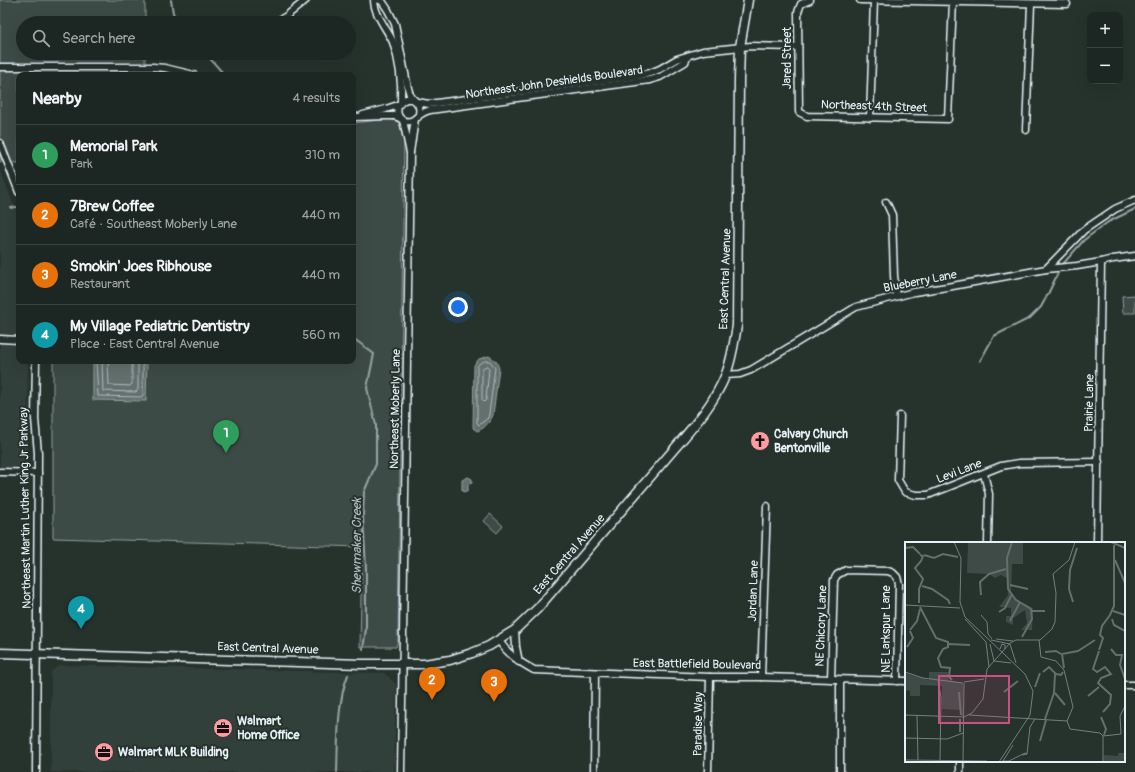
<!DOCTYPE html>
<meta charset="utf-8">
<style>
body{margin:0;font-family:Pangolin,sans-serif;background:#29322f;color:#f1f3f6}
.controls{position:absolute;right:12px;top:12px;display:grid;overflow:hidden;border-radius:8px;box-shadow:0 4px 16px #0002}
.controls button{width:36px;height:36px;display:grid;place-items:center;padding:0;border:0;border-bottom:1px solid #3a4340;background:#1c2622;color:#f1f3f6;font:20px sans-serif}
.you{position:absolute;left:458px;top:307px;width:14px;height:14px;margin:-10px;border:3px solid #fff;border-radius:50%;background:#1a73e8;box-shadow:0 0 0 6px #1a73e833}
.badge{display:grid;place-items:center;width:26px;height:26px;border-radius:50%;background:#bca0f2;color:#fff;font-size:13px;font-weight:700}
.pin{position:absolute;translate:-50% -33px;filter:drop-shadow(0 1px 2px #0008)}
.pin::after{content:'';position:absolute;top:21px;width:14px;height:12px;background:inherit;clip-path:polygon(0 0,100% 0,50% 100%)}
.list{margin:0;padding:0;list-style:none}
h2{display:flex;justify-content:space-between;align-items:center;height:52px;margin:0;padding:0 16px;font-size:17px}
h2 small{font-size:13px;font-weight:400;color:#a0a5a5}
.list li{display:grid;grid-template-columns:26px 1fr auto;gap:12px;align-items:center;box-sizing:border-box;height:60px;padding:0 16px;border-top:1px solid #3a4340}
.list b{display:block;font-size:15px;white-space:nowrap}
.list p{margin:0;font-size:13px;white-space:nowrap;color:#a0a5a5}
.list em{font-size:13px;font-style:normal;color:#a0a5a5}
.icon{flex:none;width:22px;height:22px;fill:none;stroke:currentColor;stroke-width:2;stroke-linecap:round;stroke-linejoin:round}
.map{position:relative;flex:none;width:1135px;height:772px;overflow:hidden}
.search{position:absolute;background:#1c2622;box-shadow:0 4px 16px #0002;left:16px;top:16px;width:340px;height:44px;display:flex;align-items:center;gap:10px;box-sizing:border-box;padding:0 14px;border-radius:22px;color:#a0a5a5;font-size:15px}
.panel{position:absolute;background:#1c2622;box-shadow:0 4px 16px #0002;left:16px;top:72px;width:340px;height:292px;border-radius:8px}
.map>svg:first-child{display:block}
.built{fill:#333f3a}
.green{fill:#3e4b47;stroke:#939ea0}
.water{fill:#636f6d;stroke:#98a3a5}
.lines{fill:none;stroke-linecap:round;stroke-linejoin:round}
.shore{stroke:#b3bdc0;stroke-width:1}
.stream{stroke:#98a3a5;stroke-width:2}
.minor-casing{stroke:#e8f1f8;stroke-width:9}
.major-casing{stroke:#e8f1f8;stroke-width:11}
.minor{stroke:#26332d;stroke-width:6}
.major{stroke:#26332d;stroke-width:8}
.labels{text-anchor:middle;stroke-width:4;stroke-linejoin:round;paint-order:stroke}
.street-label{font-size:12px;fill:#e8f1f8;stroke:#26332d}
.poi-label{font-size:12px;font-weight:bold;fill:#e8f1f8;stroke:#26332d;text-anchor:start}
.water-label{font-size:13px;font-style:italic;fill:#b3bdc0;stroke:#26332d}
.inset-river{fill:none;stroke:#636f6d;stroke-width:2}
.inset-road{fill:none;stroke:#747f7e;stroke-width:1}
.view{fill:#cc4e82;fill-opacity:0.15;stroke:#cc4e82;stroke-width:2}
.inset-edge{fill:none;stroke:#e8f1f8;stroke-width:2}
</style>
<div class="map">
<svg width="1135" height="772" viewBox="0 0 1135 772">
<rect width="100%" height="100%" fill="#26332d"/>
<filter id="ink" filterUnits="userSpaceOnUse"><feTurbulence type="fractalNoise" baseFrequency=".025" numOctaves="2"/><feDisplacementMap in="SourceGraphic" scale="8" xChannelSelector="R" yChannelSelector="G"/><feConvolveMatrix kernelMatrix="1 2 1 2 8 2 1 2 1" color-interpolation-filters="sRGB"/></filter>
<g filter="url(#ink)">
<!-- built -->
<g class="built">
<path d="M0 169 19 219V361H28L27 469H0Z"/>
<path d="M59 665 384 673 396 684 394 772H51V672Z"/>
</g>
<!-- green -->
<g class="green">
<path d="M0 0H145V23H23V53H145V73H162L172 75H19V163L0 162Z"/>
<path d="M389 119C398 121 401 123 404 132L398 641 396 647H360L362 547 53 538V361H353V123Z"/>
<path d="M1135 295V313H1123L1122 296Z"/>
<path d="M490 514 503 526 497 533 484 521Z"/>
</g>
<!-- water -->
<g class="water">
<path d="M489 356 496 361 499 368 493 415C491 421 483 430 477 431L473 428 474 365 479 359Z"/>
<path d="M91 361H147L146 401 93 400V363H91Z"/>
<path d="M468 477 472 479V482L468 485V490L464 492 462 490V480Z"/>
</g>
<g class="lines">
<!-- shore -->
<g class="shore">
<path d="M96 361 98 396 141 397 143 395V361"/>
<path d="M102 361 103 391 136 392 138 390V361"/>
<path d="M108 361 109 385 130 386 132 384V361"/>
<path d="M485 361H490L495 368 489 414 488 418 479 425 477 423V367L479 364Z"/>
<path d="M487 366 489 369 486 400 484 402 482 400V369Z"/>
</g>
<!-- stream -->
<g class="stream">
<path d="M171 0 173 13 180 23"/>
<path d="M205 53 222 72"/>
<path d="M159 58 160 53"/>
<path d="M11 208 17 207"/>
<path d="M1063 264 1084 240 1108 222 1135 209"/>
<path d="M353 338 374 354 367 388 376 425V464L364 492 363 517 366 567V629L363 649"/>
<path d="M980 361 994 336 1030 318 1041 307 1048 294 1058 273"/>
<path d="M337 772C338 742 337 702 348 675"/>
</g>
<defs>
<g id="minor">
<path d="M374 0C374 14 387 29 393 42 399 60 402 83 401 101"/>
<path d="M379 0 382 1 388 10 395 24 408 88 410 95 413 99"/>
<path d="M810 0 801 4 798 12 799 112 807 116 948 119 953 1"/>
<path d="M860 0 1067 4"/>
<path d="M274 23 285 17 306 0"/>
<path d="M0 67H153L165 68 194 75"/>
<path d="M417 102 429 104 637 76 650 73 660 69 677 59 703 51 751 46 798 47"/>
<path d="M363 115 386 109 398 105"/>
<path d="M353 117 387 116H394L400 118"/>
<path d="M418 117C421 110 420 104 413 99H406C392 105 396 124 411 121 415 120 417 116 421 114 424 112 427 111 430 110L650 80 660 77 685 62 688 56"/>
<path d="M870 118 874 0"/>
<path d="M1026 130 1031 4"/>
<path d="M0 143 19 192"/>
<path d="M410 152 415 119"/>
<path d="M886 202 892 215 894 276 896 296"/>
<path d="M1046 269 1084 230 1115 209 1135 200"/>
<path d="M0 339 19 340"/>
<path d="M36 361 35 419 38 453 36 772"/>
<path d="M726 375 740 374 751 370 856 307 914 292 947 287 1046 269 1077 266 1101 262 1113 259 1135 256"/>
<path d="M900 416 898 480 905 492 916 495H928L1001 466 1019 463 1099 462"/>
<path d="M0 472 38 473"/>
<path d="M984 474 989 494 988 543"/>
<path d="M1097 543 1101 262"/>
<path d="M515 630 516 647 519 662"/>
<path d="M499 641C509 655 519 662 534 670L710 677H761L906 681"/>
<path d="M761 677 767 506"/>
<path d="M831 679 834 580 837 575 846 570 888 571 893 573 897 577 899 584 897 681"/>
<path d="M1124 685H1135"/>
<path d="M401 772 410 153 403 120"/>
<path d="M594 772 595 673"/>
<path d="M708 772 710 677"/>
<path d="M840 772V680"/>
<path d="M960 772V761"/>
</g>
<path id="major" d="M0 653 361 664H424L450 660 472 653 489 646 515 630 538 608 675 448C694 426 715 402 726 374 732 359 734 342 737 326L739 80 740 47 748 0"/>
</defs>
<!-- minor casing -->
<use href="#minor" class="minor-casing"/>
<!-- major casing -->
<use href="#major" class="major-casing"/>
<!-- minor -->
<use href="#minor" class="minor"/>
<!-- major -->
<use href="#major" class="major"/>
</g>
</g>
<!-- icons -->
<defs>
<symbol id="church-disc" viewBox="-11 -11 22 22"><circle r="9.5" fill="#ff9aa2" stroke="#26332d"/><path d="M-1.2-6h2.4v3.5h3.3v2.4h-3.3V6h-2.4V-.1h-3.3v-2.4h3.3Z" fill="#111"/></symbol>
<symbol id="office-disc" viewBox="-11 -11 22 22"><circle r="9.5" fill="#ff9aa2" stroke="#26332d"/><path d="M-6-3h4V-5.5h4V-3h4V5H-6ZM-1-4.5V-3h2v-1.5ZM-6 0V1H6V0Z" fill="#111"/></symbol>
</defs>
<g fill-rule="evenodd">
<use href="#church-disc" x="749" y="430" width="22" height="22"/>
<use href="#office-disc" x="212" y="717" width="22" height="22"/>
<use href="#office-disc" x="93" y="741" width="22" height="22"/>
</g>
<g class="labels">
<!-- street labels -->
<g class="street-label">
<text transform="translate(787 58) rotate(-90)" y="4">Jared Street</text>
<text transform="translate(554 82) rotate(-8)" y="4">Northeast John Deshields Boulevard</text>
<text transform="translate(874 106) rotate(2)" y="4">Northeast 4th Street</text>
<text transform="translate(725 279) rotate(-88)" y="4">East Central Avenue</text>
<text transform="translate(920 281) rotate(-11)" y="4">Blueberry Lane</text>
<text transform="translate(1089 403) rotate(-89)" y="4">Prairie Lane</text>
<text transform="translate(395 409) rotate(-89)" y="4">Northeast Moberly Lane</text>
<text transform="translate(959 471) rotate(-21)" y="4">Levi Lane</text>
<text transform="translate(25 508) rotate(-91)" y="4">Northeast Martin Luther King Jr Parkway</text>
<text transform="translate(569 554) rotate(-49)" y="4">East Central Avenue</text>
<text transform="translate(753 591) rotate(-88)" y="4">Jordan Lane</text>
<text transform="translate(821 626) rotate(-88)" y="4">NE Chicory Lane</text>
<text transform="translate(886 629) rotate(-90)" y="4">NE Larkspur Lane</text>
<text transform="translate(268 648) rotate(2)" y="4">East Central Avenue</text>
<text transform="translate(697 664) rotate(1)" y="4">East Battlefield Boulevard</text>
<text transform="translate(698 724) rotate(-89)" y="4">Paradise Way</text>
</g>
<!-- poi labels -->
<g class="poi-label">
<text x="774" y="438">Calvary Church<tspan x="774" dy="14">Bentonville</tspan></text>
<text x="237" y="725">Walmart<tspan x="237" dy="14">Home Office</tspan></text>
<text x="118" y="756">Walmart MLK Building</text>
</g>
<!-- water labels -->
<g class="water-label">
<text transform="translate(356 546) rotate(-90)" y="5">Shewmaker Creek</text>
</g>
</g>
<!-- overview -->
<g transform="translate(905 542)">
<rect width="220" height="220" fill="#26332d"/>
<path d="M63 0H118V22H107L106 54 128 66 127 88H116L122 81 120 68 108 76V83L101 80V74H106V66L94 65 103 53 102 36 96 33 90 36 84 32 62 31ZM24 130H43V138L58 141V174H56V168L37 167V144L15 143V154H5V149L0 148V131L24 138ZM213 211H220V220H198L199 213 213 214Z" fill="#3e4b47"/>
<path class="inset-river" d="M107 0 102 16 103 47 111 58 126 67 127 77 117 95M206 0 220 6M0 6 8 5 15 12M19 13 29 16 38 12 53 15M210 18 220 41M105 43 123 47M17 44 27 47 43 58 45 62M76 53 75 40 84 32 101 27M168 60 164 47 165 28 172 6M14 61V47L18 37 10 26 16 19 18 14 15 13M15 65 31 96 43 100V105L38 107 33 116 36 125 45 126 44 135 47 138M127 69H140M208 69 220 73M94 70 100 66 107 52M207 77 209 83 220 89M105 79 115 60M5 88 12 79 15 67M44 102 65 103M2 105 8 96 5 89M206 107 211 113H217L215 123 220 137M194 108 198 96 195 93 197 84 205 73 209 64V3M194 109 188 127 192 130 200 125 206 132 196 136 193 141 206 153 205 162 198 170M140 110 151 109 156 112M159 126 157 112 173 109 190 98M138 130 144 125 151 132 156 133 158 130M130 145 135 131M54 150 56 173M99 150 113 139M150 151 160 163M183 154 194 145M196 175 201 187 199 193M140 177 149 151 150 132M55 190V177M135 199 141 178"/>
<path class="inset-road" d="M49 0 56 16 55 60 60 75 120 132 128 149 125 173 94 220M0 63 55 66M76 73 82 80 83 92 87 97M60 77 81 100 84 125M91 97 108 99M86 98 105 102 111 121M134 98 136 115 151 119 159 128 168 165 162 179M85 102 89 119 106 121M95 107 97 102 100 103V107M0 130 18 136 58 141M33 138 36 155 35 218M59 140 79 137M0 173 59 175 67 171 78 157 82 127 105 101 111 98H135L147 87 150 80 151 51 148 32 164 18 170 0M64 173 162 179M12 174 13 218M162 179 165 187 195 191 198 194M198 194 216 192 215 174 220 164M198 194V220M0 196 42 197 58 191M122 212 125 185 130 177M0 218 82 219M97 219H104L120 211 122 212 117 213M98 219 108 203M58 220 59 141"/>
<path class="view" d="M34 134H104V181H34Z"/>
<rect width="220" height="220" class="inset-edge"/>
</g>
</svg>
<div class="controls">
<button>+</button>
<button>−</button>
</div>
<div class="you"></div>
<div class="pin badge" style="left:226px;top:453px;background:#2e9e5b">1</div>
<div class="pin badge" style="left:432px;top:700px;background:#e8710a">2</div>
<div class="pin badge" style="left:494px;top:702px;background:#e8710a">3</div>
<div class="pin badge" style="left:81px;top:629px;background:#0f9aa8">4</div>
<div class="search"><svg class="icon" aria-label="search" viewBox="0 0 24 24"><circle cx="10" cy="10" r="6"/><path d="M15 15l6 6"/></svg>Search here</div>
<section class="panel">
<h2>Nearby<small>4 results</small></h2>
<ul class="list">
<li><span class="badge" style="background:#2e9e5b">1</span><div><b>Memorial Park</b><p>Park</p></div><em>310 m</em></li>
<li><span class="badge" style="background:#e8710a">2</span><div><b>7Brew Coffee</b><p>Café · Southeast Moberly Lane</p></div><em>440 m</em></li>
<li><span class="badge" style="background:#e8710a">3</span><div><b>Smokin' Joes Ribhouse</b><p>Restaurant</p></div><em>440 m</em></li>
<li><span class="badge" style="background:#0f9aa8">4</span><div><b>My Village Pediatric Dentistry</b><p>Place · East Central Avenue</p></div><em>560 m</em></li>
</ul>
</section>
</div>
